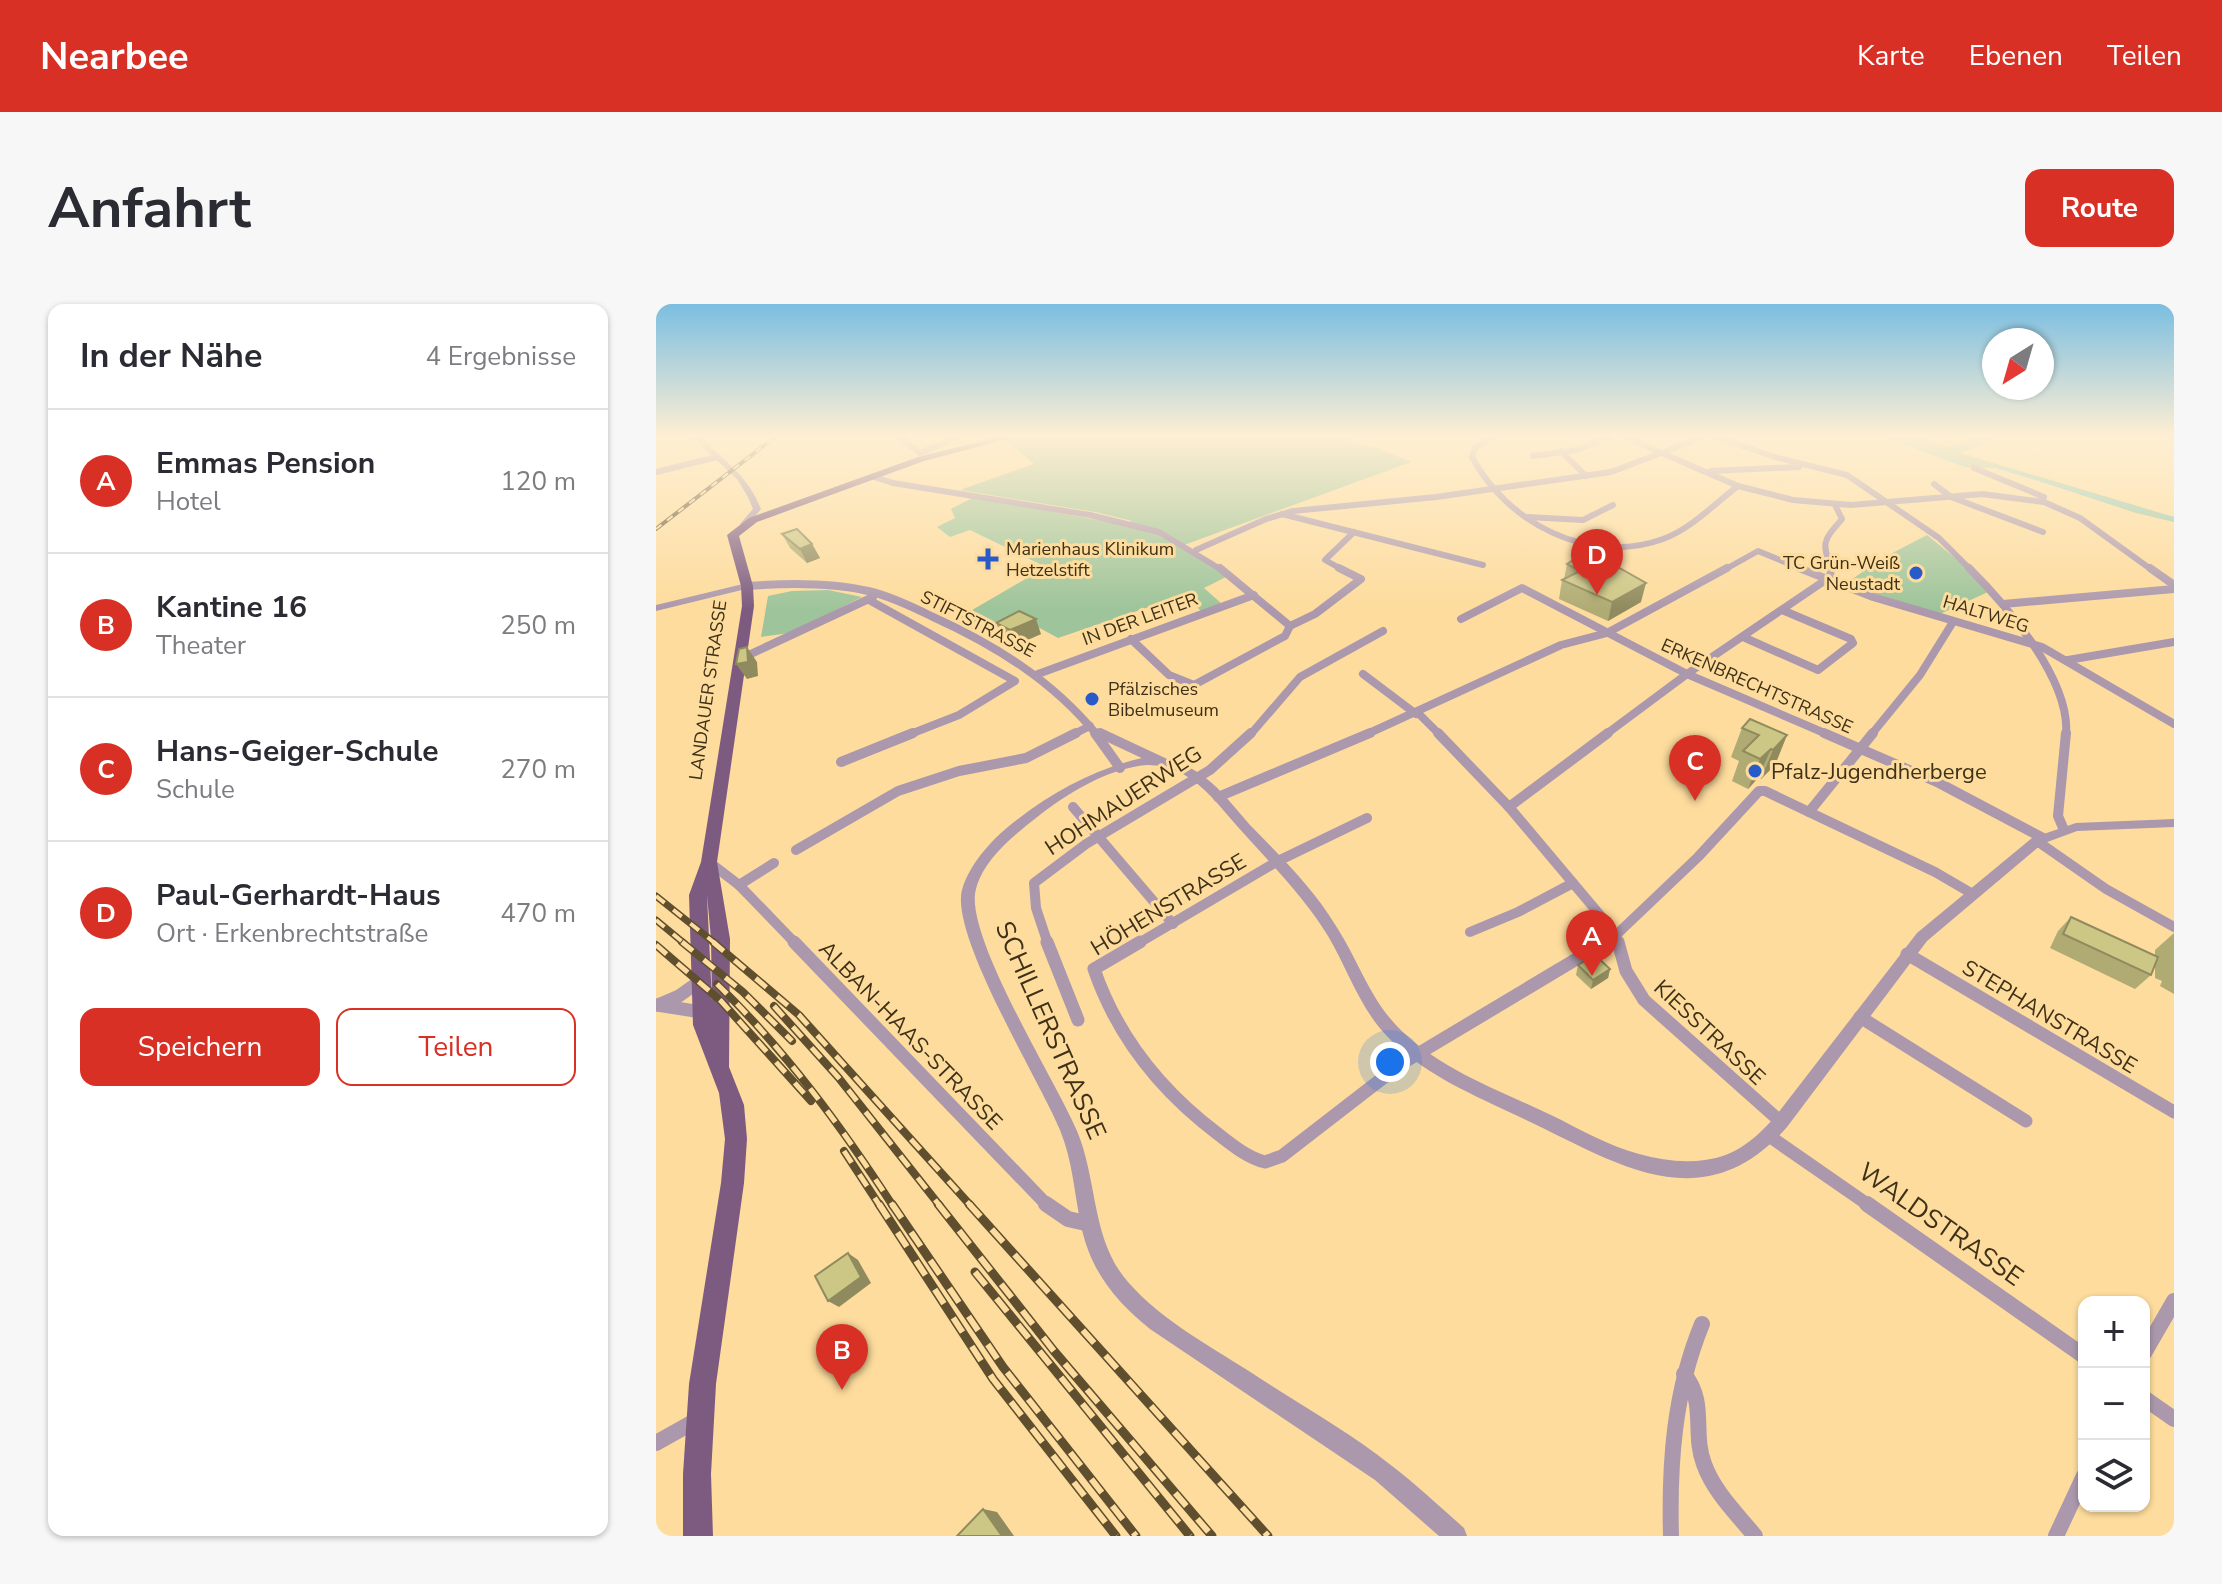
<!DOCTYPE html>
<html lang="de">
<meta charset="utf-8">
<style>
body{margin:0;font-family:"Nunito Sans",sans-serif;background:#f7f7f7;color:#2b2b33}
.controls{position:absolute;right:24px;bottom:24px;display:grid;overflow:hidden;border-radius:16px;box-shadow:0 2px 6px #0004}
.controls button{width:72px;height:72px;display:grid;place-items:center;padding:0;border:0;border-bottom:2px solid #e1e1e2;background:#fff;color:#2b2b33;font:40px sans-serif}
.compass{position:absolute;left:1326px;top:24px;width:72px;height:72px;border-radius:50%;background:#fff;box-shadow:0 2px 6px #0004;rotate:217deg}
.you{position:absolute;left:734px;top:758px;width:28px;height:28px;margin:-20px;border:6px solid #fff;border-radius:50%;background:#1a73e8;box-shadow:0 0 0 12px #1a73e833}
.badge{display:grid;place-items:center;width:52px;height:52px;border-radius:50%;background:#d93025;color:#fff;font-size:26px;font-weight:700}
.pin{position:absolute;translate:-50% -66px;filter:drop-shadow(0 2px 4px #0008)}
.pin::after{content:'';position:absolute;top:42px;width:28px;height:24px;background:inherit;clip-path:polygon(0 0,100% 0,50% 100%)}
.list{margin:0;padding:0;list-style:none}
h2{display:flex;justify-content:space-between;align-items:center;height:104px;margin:0;padding:0 32px;font-size:34px}
h2 small{font-size:26px;font-weight:400;color:#7c7c81}
.list li{display:grid;grid-template-columns:52px 1fr auto;gap:24px;align-items:center;box-sizing:border-box;height:144px;padding:0 32px;border-top:2px solid #e1e1e2}
.list b{display:block;font-size:30px;white-space:nowrap}
.list p{margin:0;font-size:26px;white-space:nowrap;color:#7c7c81}
.list em{font-size:26px;font-style:normal;color:#7c7c81}
.actions{display:flex;gap:16px;padding:24px 32px}
.actions a{flex:1;padding:18px 0;border:2px solid #d93025;border-radius:16px;text-align:center;font-size:28px;color:#d93025}
.actions .main{background:#d93025;color:#fff}
.icon{flex:none;width:44px;height:44px;fill:none;stroke:currentColor;stroke-width:2;stroke-linecap:round;stroke-linejoin:round}
.map{position:relative;flex:none;width:1518px;height:1232px;overflow:hidden;border-radius:16px}
header{display:flex;align-items:center;gap:48px;box-sizing:border-box;height:112px;padding:0 40px;background:#d93025;color:#fff}
header strong{font-size:38px}
nav{display:flex;gap:44px;margin-inline-start:auto;font-size:28px}
.intro{display:flex;align-items:center;justify-content:space-between;box-sizing:border-box;height:192px;padding:0 48px}
h1{margin:0;font-size:56px}
.button{padding:20px 36px;border-radius:16px;background:#d93025;color:#fff;font-size:28px;font-weight:700}
main{display:flex;gap:48px;padding:0 48px}
aside{flex:1;background:#fff;border-radius:16px;box-shadow:0 2px 6px #0004}
.map>svg:first-child{display:block}
.green{fill:#9dc49a}
.lines{fill:none;stroke-linecap:round;stroke-linejoin:round}
.stream{stroke:#77ced6;stroke-width:2}
.minor-far4{stroke:#ab98ad;stroke-width:6}
.minor-far3{stroke:#ab98ad;stroke-width:8}
.minor-far2{stroke:#ab98ad;stroke-width:10}
.minor-far1{stroke:#ab98ad;stroke-width:13}
.minor{stroke:#ab98ad;stroke-width:16}
.tertiary{fill:#ab98ad;fill-rule:evenodd}
.primary{fill:#7d5b81;fill-rule:evenodd}
.rail-far3-casing{stroke:#5f4f2e;stroke-width:4}
.rail-far2-casing{stroke:#5f4f2e;stroke-width:7}
.rail-far1-casing{stroke:#5f4f2e;stroke-width:8}
.rail-casing{stroke:#5f4f2e;stroke-width:9}
.rail-far3{stroke:#fddc9d;stroke-width:2;stroke-dasharray:7;stroke-linecap:butt}
.rail-far2{stroke:#fddc9d;stroke-width:4;stroke-dasharray:11;stroke-linecap:butt}
.rail-far1{stroke:#fddc9d;stroke-width:5;stroke-dasharray:14;stroke-linecap:butt}
.rail{stroke:#fddc9d;stroke-width:6;stroke-dasharray:17;stroke-linecap:butt}
.wall{fill:#b0ab73}
.shaded-wall{fill:#908b5e}
.building{fill:#cdc786;stroke:#908b5e;stroke-width:2}
.poi-dot{fill:#285bc9;stroke:#fddc9d;stroke-width:3}
.labels{text-anchor:middle;stroke-width:6;stroke-linejoin:round;paint-order:stroke}
.far-poi-label{font-size:18px;fill:#3e3117;stroke:#fddc9d;text-anchor:start}
.far-street-label{font-size:18px;fill:#3e3117;stroke:#fddc9d}
.poi-label{font-size:22px;fill:#3e3117;stroke:#fddc9d;text-anchor:start}
.street-label{font-size:22px;fill:#3e3117;stroke:#fddc9d}
.near-street-label{font-size:26px;fill:#3e3117;stroke:#fddc9d}
</style>
<header>
<strong>Nearbee</strong>
<nav><a>Karte</a><a>Ebenen</a><a>Teilen</a></nav>
</header>
<div class="intro"><h1>Anfahrt</h1><a class="button">Route</a></div>
<main>
<aside>
<h2>In der Nähe<small>4 Ergebnisse</small></h2>
<ul class="list">
<li><span class="badge">A</span><div><b>Emmas Pension</b><p>Hotel</p></div><em>120 m</em></li>
<li><span class="badge">B</span><div><b>Kantine 16</b><p>Theater</p></div><em>250 m</em></li>
<li><span class="badge">C</span><div><b>Hans-Geiger-Schule</b><p>Schule</p></div><em>270 m</em></li>
<li><span class="badge">D</span><div><b>Paul-Gerhardt-Haus</b><p>Ort · Erkenbrechtstraße</p></div><em>470 m</em></li>
</ul>
<div class="actions"><a class="main">Speichern</a><a>Teilen</a></div>
</aside>
<div class="map">
<svg width="1518" height="1232" viewBox="0 0 1518 1232">
<rect width="100%" height="100%" fill="#fddc9d"/>
<!-- green -->
<g class="green">
<path d="M368 133H696L695 139 722 144 755 158 528 241 572 272 548 284 566 300 545 307 528 291 402 334 358 310 321 327 299 316 390 263 314 226 294 233 281 223 299 214 295 205 318 193 468 221 476 217 439 208 304 186 378 160 350 137Z"/>
<path d="M1227 133H1261L1293 143 1320 133H1343L1304 149 1518 213V218L1480 209 1343 164 1309 163Z"/>
<path d="M1271 231 1310 263 1332 288 1284 310 1195 282V276L1225 255Z"/>
<path d="M172 286 206 293 133 329 105 333 112 292 136 287Z"/>
</g>
<g class="lines">
<!-- stream -->
<g class="stream">
<path d="M1233 133 1274 147"/>
<path d="M1301 145 1334 133"/>
<path d="M1279 150 1309 161"/>
<path d="M1336 162 1491 208"/>
<path d="M1503 211 1518 214"/>
</g>
<!-- minor-far4 -->
<g class="minor-far4">
<path d="M244 133 264 149 303 133"/>
<path d="M837 133 819 144 816 153C851 219 933 262 1007 235 1035 225 1058 200 1082 182"/>
<path d="M969 133 1082 182 1137 196 1195 201 1326 190 1388 198 1424 214 1496 266"/>
<path d="M1060 133 1119 153 1191 171 1283 234 1315 266"/>
<path d="M905 147 930 172"/>
<path d="M877 152 920 146 953 133"/>
<path d="M1318 164 1388 193"/>
<path d="M1055 167 1143 163"/>
<path d="M0 168 61 153"/>
<path d="M218 173 237 179 434 211 503 228 566 266"/>
<path d="M1278 180 1295 193 1387 228"/>
<path d="M626 210 827 261"/>
<path d="M872 213 927 216 957 201"/>
<path d="M540 246 610 215 637 207 780 193 955 168 1047 133"/>
<path d="M687 266 669 256 698 228"/>
<path d="M1068 266 1102 247 1148 266"/>
<path d="M1176 266C1165 238 1167 237 1186 215L1179 201"/>
</g>
<!-- minor-far3 -->
<g class="minor-far3">
<path d="M564 264 634 322"/>
<path d="M1143 264 1217 293 1386 343 1518 420"/>
<path d="M1313 264C1350 301 1415 376 1410 431"/>
<path d="M1494 264 1518 281"/>
<path d="M91 282C131 279 173 278 212 287 234 292 255 302 275 312 339 341 396 376 441 431"/>
<path d="M213 296 359 377 303 411 252 431"/>
<path d="M1347 300 1518 285"/>
<path d="M805 315 866 284 1031 370 1173 431"/>
<path d="M634 322 659 310 705 275 683 264"/>
<path d="M1087 333 1162 366 1197 339 1195 335 1126 306"/>
<path d="M475 335 513 371 538 381 629 332 634 322"/>
<path d="M84 355 217 293"/>
<path d="M1412 356 1518 338"/>
<path d="M382 370 598 291"/>
<path d="M707 370 760 410"/>
<path d="M762 409 784 431"/>
<path d="M444 429 448 431"/>
<path d="M416 431 434 422"/>
<path d="M594 431 644 373 727 327"/>
<path d="M709 431 905 341 951 329 1071 264"/>
<path d="M949 431 1031 370 1174 273 1175 264"/>
<path d="M1215 431 1264 371 1297 318"/>
</g>
<!-- minor-far2 -->
<g class="minor-far2">
<path d="M439 429 464 464"/>
<path d="M444 429 508 459"/>
<path d="M782 429 853 503 954 623 963 640"/>
<path d="M1168 429 1283 479 1387 534"/>
<path d="M185 458 257 429"/>
<path d="M562 493 714 429"/>
<path d="M417 503 517 620"/>
<path d="M853 503 952 429"/>
<path d="M1153 508 1217 429"/>
<path d="M1408 526 1402 512 1410 429"/>
<path d="M1381 537 1450 585 1518 623"/>
<path d="M140 546 242 487 303 467 370 454 420 429"/>
<path d="M53 558 83 581 140 640"/>
<path d="M83 581 118 559"/>
<path d="M814 628 862 608 917 579"/>
<path d="M392 640 380 604 378 579 430 540 554 466 595 429"/>
<path d="M481 640 622 557 711 514"/>
<path d="M945 640 960 631 1042 553 1103 487H1109L1279 568 1315 589"/>
</g>
<!-- minor-far1 -->
<g class="minor-far1">
<path d="M138 638 392 902"/>
<path d="M391 638 422 716"/>
<path d="M484 638 438 665C461 732 505 787 562 830 576 841 592 854 609 858L626 852 745 760 949 638"/>
<path d="M962 638 970 667 988 696 1125 818"/>
<path d="M1251 650 1518 808"/>
<path d="M1 701 45 708"/>
<path d="M2 701 23 692 44 677"/>
<path d="M1204 713 1370 817"/>
<path d="M1113 832 1214 902"/>
</g>
<!-- minor -->
<g class="minor">
<path d="M390 900 412 915 434 920"/>
<path d="M1211 900 1428 1052"/>
<path d="M1488 1049 1518 997"/>
<path d="M1028 1070C1051 1098 1036 1129 1048 1160 1058 1188 1081 1210 1099 1232"/>
<path d="M1488 1094 1518 1115"/>
<path d="M0 1139 41 1116"/>
<path d="M1015 1232C1013 1159 1018 1088 1046 1020"/>
<path d="M1400 1232 1428 1172"/>
</g>
<!-- tertiary -->
<g class="tertiary">
<path d="M36 133H44C68 156 93 173 105 205L91 222 84 220 97 205 92 193 81 175Z"/>
<path d="M91 279 94 280V284L0 307V301Z"/>
<path d="M486 454C504 453 523 457 538 466 561 479 577 502 594 521 625 553 657 584 680 622 701 654 713 692 739 720 781 765 841 785 895 811 924 825 952 842 983 850 1005 856 1027 859 1049 856 1080 852 1099 835 1119 813L1261 629 1376 534 1420 519 1518 515V523L1421 527 1386 540 1271 637 1131 823C1046 920 958 857 866 814 818 791 765 770 729 730 703 702 691 664 672 632 647 591 613 558 581 522 565 504 549 482 527 470 516 464 503 461 491 461 452 464 410 490 380 514 357 532 328 555 320 585 307 630 401 779 421 827 442 877 435 936 472 978 507 1018 558 1044 602 1073 646 1102 695 1129 736 1162 761 1181 784 1203 808 1224L811 1232H783L719 1176 494 1025C459 997 434 966 425 921 418 888 417 858 404 826 384 777 294 632 306 586 314 558 339 532 362 515 400 486 439 465 486 454Z"/>
</g>
<!-- primary -->
<path class="primary" d="M343 133H359L268 157 101 218 83 232 97 282 98 302 61 558 74 635 73 763 88 801 91 835 88 879 60 1080 55 1170 57 1232H27V1170L33 1080 65 879 69 835 63 789 37 721 33 591 45 558 86 302 85 282 71 231 93 214 262 153ZM51 591 55 635 56 698Z"/>
<defs>
<path id="rail-far3" d="M0 225 119 133"/>
<g id="rail-far2">
<path d="M0 592 60 640"/>
<path d="M0 616 29 640"/>
</g>
<g id="rail-far1">
<path d="M26 638 87 688 136 737"/>
<path d="M57 638 143 711 315 902"/>
<path d="M0 641 65 697 155 797"/>
<path d="M61 680C130 747 185 822 237 902"/>
<path d="M118 702 182 773 284 902"/>
<path d="M188 847 224 902"/>
</g>
<g id="rail">
<path d="M223 900 337 1075 460 1232"/>
<path d="M236 900 347 1063 480 1232"/>
<path d="M282 900 398 1047 556 1232"/>
<path d="M313 900 612 1232"/>
<path d="M319 968 534 1232"/>
</g>
</defs>
<!-- rail-far3 casing -->
<use href="#rail-far3" class="rail-far3-casing"/>
<!-- rail-far2 casing -->
<use href="#rail-far2" class="rail-far2-casing"/>
<!-- rail-far1 casing -->
<use href="#rail-far1" class="rail-far1-casing"/>
<!-- rail casing -->
<use href="#rail" class="rail-casing"/>
<!-- rail-far3 -->
<use href="#rail-far3" class="rail-far3"/>
<!-- rail-far2 -->
<use href="#rail-far2" class="rail-far2"/>
<!-- rail-far1 -->
<use href="#rail-far1" class="rail-far1"/>
<!-- rail -->
<use href="#rail" class="rail"/>
</g>
<!-- wall -->
<g class="wall">
<path d="M126 230 156 240 164 254 151 259 134 244Z"/>
<path d="M911 260 985 298 952 317 903 295 906 276 908 275Z"/>
<path d="M340 319 385 330 360 341 346 333Z"/>
<path d="M1086 424 1131 431 1119 461 1105 475 1102 474 1092 485 1076 477 1083 457 1075 453Z"/>
<path d="M1415 613 1499 652V646L1518 629V690L1504 682 1506 677 1499 674V660L1495 671 1479 685 1394 644 1402 627Z"/>
<path d="M922 661 954 665 952 674 935 685 920 671Z"/>
</g>
<!-- shaded-wall -->
<g class="shaded-wall">
<path d="M156 240 164 254 151 259 144 245Z"/>
<path d="M990 279 985 298 952 317 956 298Z"/>
<path d="M380 315 385 330 360 341 354 326Z"/>
<path d="M91 343 101 358 102 372 91 375 80 360Z"/>
<path d="M1131 431 1119 461 1105 475 1117 446Z"/>
<path d="M1115 445 1102 474 1092 485 1104 455Z"/>
<path d="M954 665 952 674 935 685 937 676Z"/>
<path d="M192 949 202 956 215 979 183 1003 172 997Z"/>
<path d="M327 1205 341 1208 358 1232H346Z"/>
</g>
<!-- building -->
<g class="building">
<path d="M141 225 156 240 144 245 126 230Z"/>
<path d="M921 254 939 263 951 257 990 279 956 298 906 276 924 267 911 260Z"/>
<path d="M363 307 380 315 354 326 340 319Z"/>
<path d="M91 343 92 358 80 360 83 345Z"/>
<path d="M1094 415 1131 431 1117 446 1115 445 1104 455 1087 447 1103 431 1086 424Z"/>
<path d="M1415 613 1502 653 1495 671 1407 630Z"/>
<path d="M939 651 954 665 937 676 922 661Z"/>
<path d="M192 949 205 973 172 997 159 972Z"/>
<path d="M327 1205 346 1232H301Z"/>
</g>
<!-- sky -->
<linearGradient id="sky" x2="0" y2="1"><stop stop-color="#7bbee1"/><stop offset="0.43" stop-color="#feefd3"/><stop offset="1" stop-color="#feefd3" stop-opacity="0"/></linearGradient>
<rect width="1518" height="306" fill="url(#sky)"/>
<!-- markers -->
<g class="poi-dot">
<path d="M328 243h8v8h8v8h-8v8h-8v-8h-8v-8h8z"/>
<circle cx="1260" cy="269" r="8"/>
<circle cx="436" cy="395" r="8"/>
<circle cx="1099" cy="467" r="8"/>
</g>
<g class="labels">
<!-- far-poi labels -->
<g class="far-poi-label">
<text x="350" y="251">Marienhaus Klinikum<tspan x="350" dy="21">Hetzelstift</tspan></text>
<text x="1244" y="265" text-anchor="end">TC Grün-Weiß<tspan x="1244" dy="21">Neustadt</tspan></text>
<text x="452" y="391">Pfälzisches<tspan x="452" dy="21">Bibelmuseum</tspan></text>
</g>
<!-- far-street labels -->
<g class="far-street-label">
<text transform="translate(1330 310) rotate(17)" y="6">HALTWEG</text>
<text transform="translate(484 315) rotate(-20)" y="6">IN DER LEITER</text>
<text transform="translate(322 320) rotate(27)" y="6">STIFTSTRASSE</text>
<text transform="translate(1101 382) rotate(24)" y="6">ERKENBRECHTSTRASSE</text>
<text transform="translate(52 386) rotate(-82)" y="6">LANDAUER STRASSE</text>
</g>
<!-- poi labels -->
<g class="poi-label">
<text x="1115" y="475">Pfalz-Jugendherberge</text>
</g>
<!-- street labels -->
<g class="street-label">
<text transform="translate(467 496) rotate(-33)" y="8">HOHMAUERWEG</text>
<text transform="translate(512 600) rotate(-31)" y="8">HÖHENSTRASSE</text>
<text transform="translate(1394 712) rotate(31)" y="8">STEPHANSTRASSE</text>
<text transform="translate(1054 728) rotate(43)" y="8">KIESSTRASSE</text>
<text transform="translate(255 731) rotate(46)" y="8">ALBAN-HAAS-STRASSE</text>
</g>
<!-- near-street labels -->
<g class="near-street-label">
<text transform="translate(395 726) rotate(66)" y="9">SCHILLERSTRASSE</text>
<text transform="translate(1285 920) rotate(35)" y="9">WALDSTRASSE</text>
</g>
</g>
</svg>
<div class="controls">
<button>+</button>
<button>−</button>
<button><svg class="icon" aria-label="layers" viewBox="0 0 24 24"><path d="M12 4l9 5-9 5-9-5zM3 14l9 5 9-5"/></svg></button>
</div>
<svg class="compass" viewBox="-18 -18 36 36"><path d="M0-13l5 13h-10z" fill="#e53935"/><path d="M0 13l5-13h-10z" fill="#7c7c81"/></svg>
<div class="you"></div>
<div class="pin badge" style="left:936px;top:672px">A</div>
<div class="pin badge" style="left:186px;top:1086px">B</div>
<div class="pin badge" style="left:1039px;top:497px">C</div>
<div class="pin badge" style="left:941px;top:291px">D</div>
</div>
</main>
